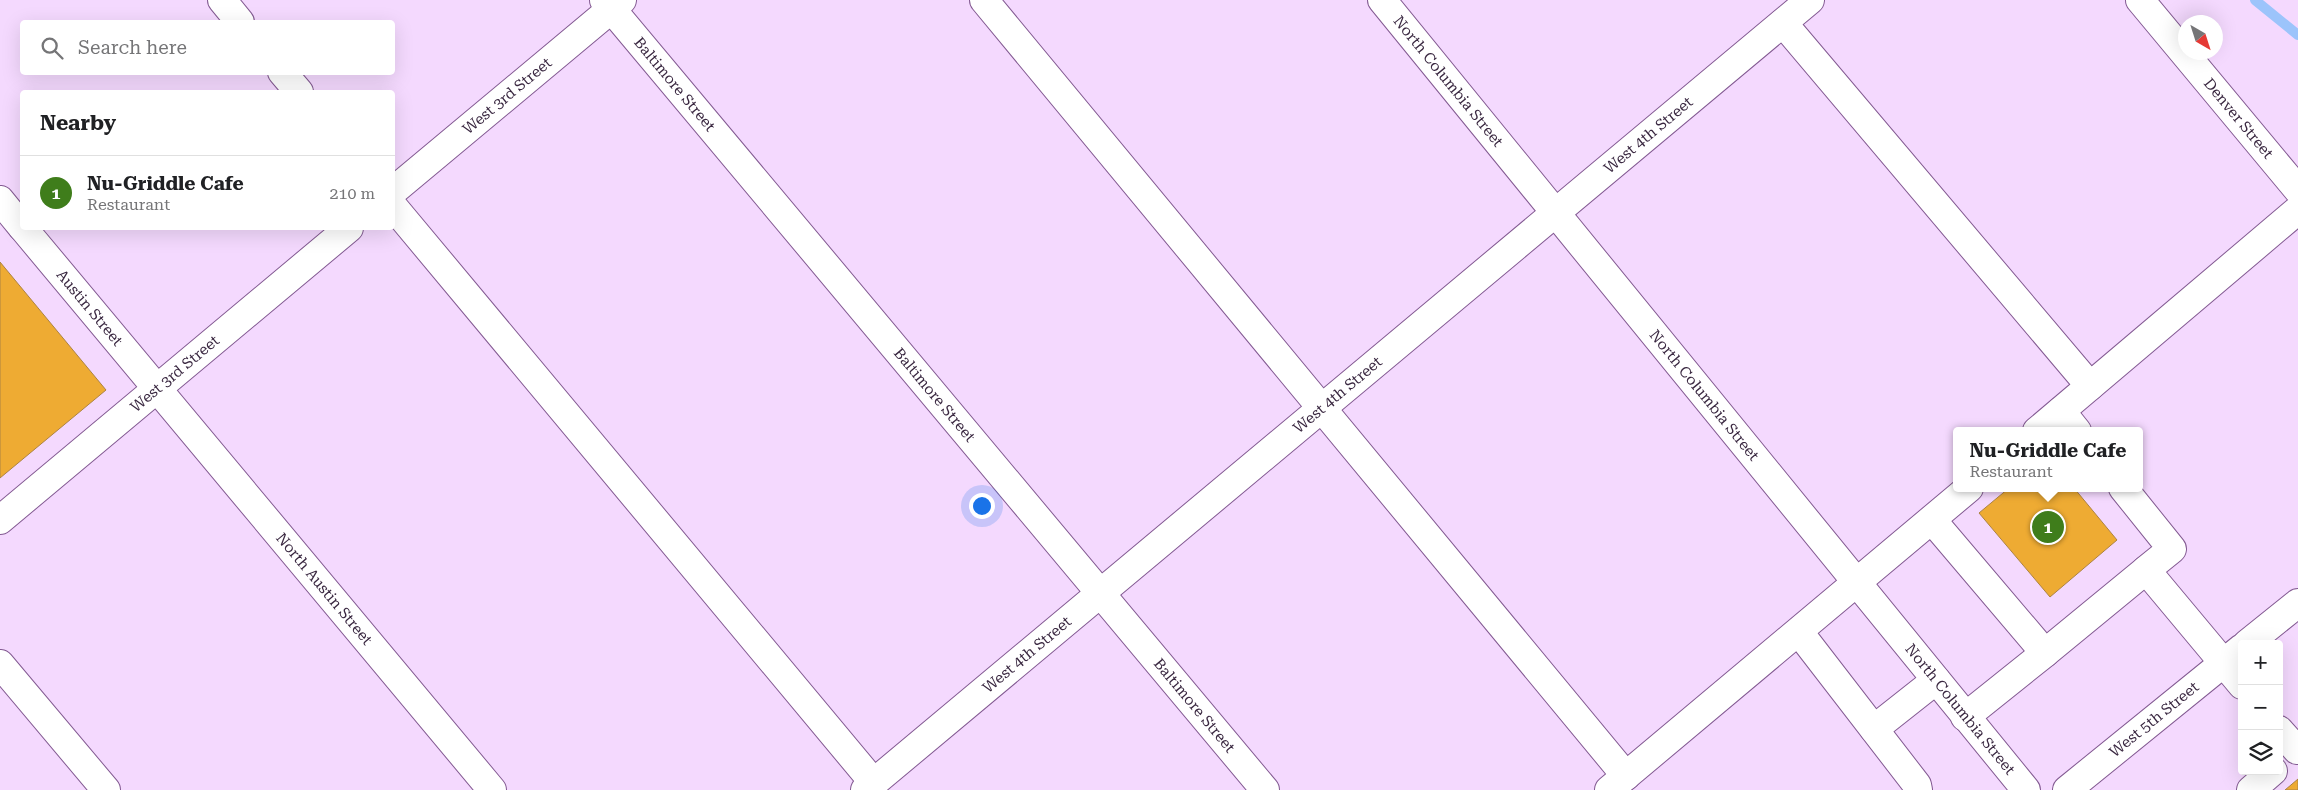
<!DOCTYPE html>
<meta charset="utf-8">
<style>
body{margin:0;font-family:"Roboto Serif",serif;background:#f6f6f6;color:#202124}
.controls{position:absolute;right:15px;bottom:15px;display:grid;overflow:hidden;border-radius:5px;box-shadow:0 5px 20px #0002}
.controls button{width:45px;height:45px;display:grid;place-items:center;padding:0;border:0;border-bottom:1px solid #e0e0e0;background:#fff;color:#202124;font:25px sans-serif}
.compass{position:absolute;left:2178px;top:15px;width:45px;height:45px;border-radius:50%;background:#fff;box-shadow:0 5px 20px #0002;rotate:141deg}
.you{position:absolute;left:981px;top:505px;width:18px;height:18px;margin:-12px;border:4px solid #fff;border-radius:50%;background:#1a73e8;box-shadow:0 0 0 8px #1a73e833}
.badge{display:grid;place-items:center;width:32px;height:32px;border-radius:50%;background:#3f7d1b;color:#fff;font-size:16px;font-weight:700}
.pin{position:absolute;translate:-50% -50%;border:2px solid #fff;box-shadow:0 1px 5px #0006}
.popup{position:absolute;left:1953px;top:427px;width:190px;height:65px;box-sizing:border-box;display:grid;place-content:center;border-radius:5px;background:#fff;filter:drop-shadow(0 1px 4px #0005);font-size:16px;white-space:nowrap;color:#757577}
.popup b{font-size:19px;color:#202124}
.popup::after{content:'';position:absolute;left:50%;top:100%;margin-left:-10px;border:10px solid transparent;border-top-color:#fff}
.list{margin:0;padding:0;list-style:none}
h2{display:flex;justify-content:space-between;align-items:center;height:65px;margin:0;padding:0 20px;font-size:21px}
h2 small{font-size:16px;font-weight:400;color:#757577}
.list li{display:grid;grid-template-columns:32px 1fr auto;gap:15px;align-items:center;box-sizing:border-box;height:75px;padding:0 20px;border-top:1px solid #e0e0e0}
.list b{display:block;font-size:19px;white-space:nowrap}
.list p{margin:0;font-size:16px;white-space:nowrap;color:#757577}
.list em{font-size:16px;font-style:normal;color:#757577}
.icon{flex:none;width:28px;height:28px;fill:none;stroke:currentColor;stroke-width:2;stroke-linecap:round;stroke-linejoin:round}
.map{position:relative;flex:none;width:2298px;height:790px;overflow:hidden}
.search{position:absolute;background:#fff;box-shadow:0 5px 20px #0002;left:20px;top:20px;width:375px;height:55px;display:flex;align-items:center;gap:12px;box-sizing:border-box;padding:0 18px;border-radius:5px;color:#757577;font-size:19px}
.panel{position:absolute;background:#fff;box-shadow:0 5px 20px #0002;left:20px;top:90px;width:375px;height:140px;border-radius:5px}
.map>svg:first-child{display:block}
.lines{fill:none;stroke-linecap:round;stroke-linejoin:round}
.stream{stroke:#9cc4fb;stroke-width:10}
.building{fill:#eeab33;stroke:#ac8342}
.minor-casing{stroke:#835a92;stroke-width:30}
.major-casing{stroke:#835a92;stroke-width:30}
.minor{stroke:#fff;stroke-width:28}
.major{stroke:#fff;stroke-width:28}
.labels{text-anchor:middle;stroke-width:5;stroke-linejoin:round;paint-order:stroke}
.street-label{font-size:15px;fill:#3a2841;stroke:#fff}
</style>
<div class="map">
<svg width="2298" height="790" viewBox="0 0 2298 790">
<rect width="100%" height="100%" fill="#f4d9fe"/>
<g class="lines">
<!-- stream -->
<path class="stream" d="M2255 0 2298 35"/>
</g>
<!-- building -->
<g class="building">
<path d="M0 262 106 390 0 478Z"/>
<path d="M2009 488H2074L2117 540 2050 597 1979 513Z"/>
<path d="M2298 779V790H2285Z"/>
</g>
<g class="lines">
<defs>
<g id="minor">
<path d="M222 0 240 22"/>
<path id="s1" d="M604 0 1265 790"/>
<path d="M984 0 1626 776"/>
<path id="s2" d="M2140 0 2298 190"/>
<path d="M1783 23 2090 386"/>
<path d="M282 72 299 92"/>
<path id="s3" d="M392 192 622 0"/>
<path d="M0 200 22 227"/>
<path d="M392 205 874 783"/>
<path id="s4" d="M23 228 492 790"/>
<path d="M2061 411 2077 431"/>
<path d="M2037 431 2298 210"/>
<path d="M2123 488 2172 549 2146 570"/>
<path id="s5" d="M0 520 349 228"/>
<path d="M1932 520 2045 653 2146 570 2242 685"/>
<path d="M1799 632 1917 785 1918 790"/>
<path d="M0 664 106 790"/>
<path d="M1965 717 2045 653"/>
<path d="M1874 729 1936 680"/>
<path d="M2279 730 2297 750"/>
<path id="s6" d="M865 790 1810 0"/>
<path d="M1609 790 1969 488"/>
<path d="M2251 790 2273 771"/>
</g>
<g id="major">
<path id="s7" d="M1382 0 2026 790"/>
<path d="M2247 644 2298 603"/>
<path id="s8" d="M2067 790 2242 648"/>
</g>
</defs>
<!-- minor casing -->
<use href="#minor" class="minor-casing"/>
<!-- major casing -->
<use href="#major" class="major-casing"/>
<!-- minor -->
<use href="#minor" class="minor"/>
<!-- major -->
<use href="#major" class="major"/>
</g>
<g class="labels">
<!-- street labels -->
<g class="street-label">
<text dy="5" stroke="none"><textPath href="#s7" startOffset="105">North Columbia Street</textPath></text>
<text dy="5" stroke="none"><textPath href="#s1" startOffset="110">Baltimore Street</textPath></text>
<text dy="5" stroke="none"><textPath href="#s3" startOffset="150">West 3rd Street</textPath></text>
<text dy="5" stroke="none"><textPath href="#s2" startOffset="154">Denver Street</textPath></text>
<text dy="5" stroke="none"><textPath href="#s6" startOffset="1021">West 4th Street</textPath></text>
<text dy="5" stroke="none"><textPath href="#s4" startOffset="104">Austin Street</textPath></text>
<text dy="5" stroke="none"><textPath href="#s5" startOffset="228">West 3rd Street</textPath></text>
<text dy="5" stroke="none"><textPath href="#s1" startOffset="515">Baltimore Street</textPath></text>
<text dy="5" stroke="none"><textPath href="#s6" startOffset="616">West 4th Street</textPath></text>
<text dy="5" stroke="none"><textPath href="#s7" startOffset="510">North Columbia Street</textPath></text>
<text dy="5" stroke="none"><textPath href="#s4" startOffset="470">North Austin Street</textPath></text>
<text dy="5" stroke="none"><textPath href="#s6" startOffset="211">West 4th Street</textPath></text>
<text dy="5" stroke="none"><textPath href="#s1" startOffset="920">Baltimore Street</textPath></text>
<text dy="5" stroke="none"><textPath href="#s7" startOffset="915">North Columbia Street</textPath></text>
<text dy="5" stroke="none"><textPath href="#s8" startOffset="112">West 5th Street</textPath></text>
</g>
</g>
</svg>
<div class="controls">
<button>+</button>
<button>−</button>
<button><svg class="icon" aria-label="layers" viewBox="0 0 24 24"><path d="M12 4l9 5-9 5-9-5zM3 14l9 5 9-5"/></svg></button>
</div>
<svg class="compass" viewBox="-18 -18 36 36"><path d="M0-13l5 13h-10z" fill="#e53935"/><path d="M0 13l5-13h-10z" fill="#757577"/></svg>
<div class="you"></div>
<div class="pin badge" style="left:2048px;top:527px">1</div>
<div class="popup"><b>Nu-Griddle Cafe</b>Restaurant</div>
<div class="search"><svg class="icon" aria-label="search" viewBox="0 0 24 24"><circle cx="10" cy="10" r="6"/><path d="M15 15l6 6"/></svg>Search here</div>
<section class="panel">
<h2>Nearby<small></small></h2>
<ul class="list">
<li><span class="badge">1</span><div><b>Nu-Griddle Cafe</b><p>Restaurant</p></div><em>210 m</em></li>
</ul>
</section>
</div>
